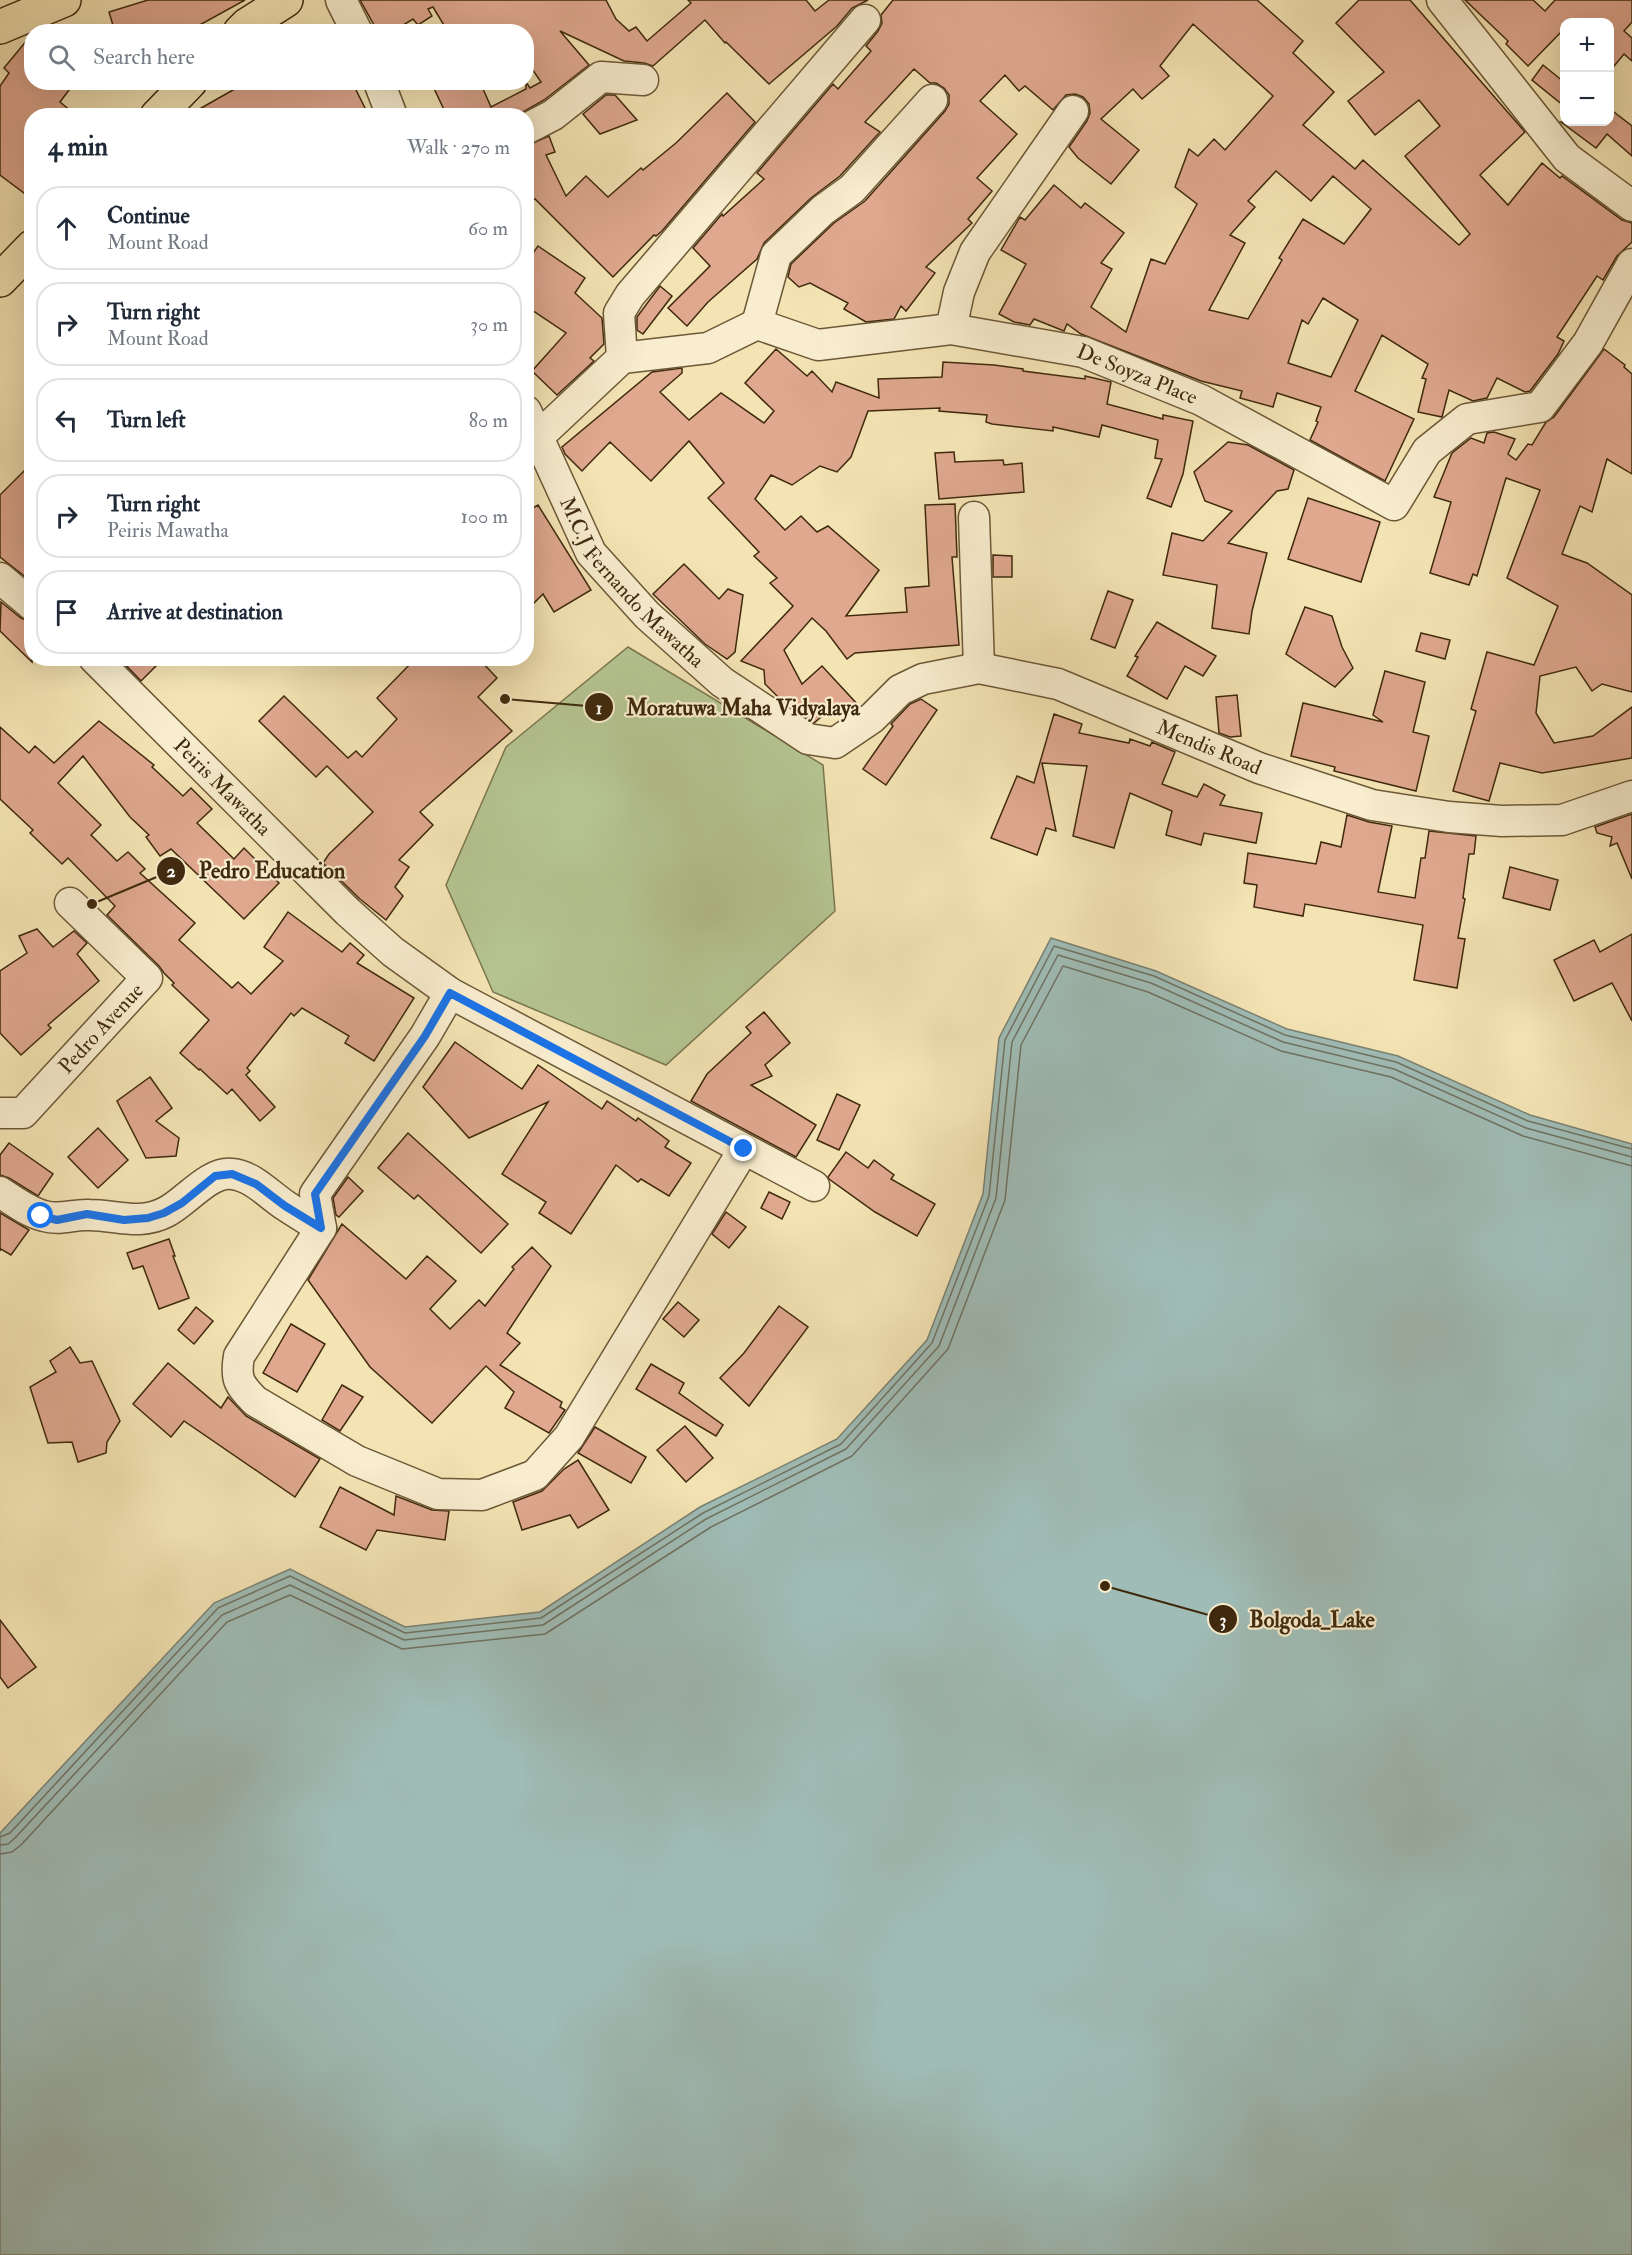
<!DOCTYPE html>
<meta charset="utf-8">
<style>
body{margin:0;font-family:"IM FELL Double Pica",serif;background:#f6f6f7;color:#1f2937}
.controls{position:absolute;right:18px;top:18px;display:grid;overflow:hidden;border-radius:12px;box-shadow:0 6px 24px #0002}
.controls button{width:54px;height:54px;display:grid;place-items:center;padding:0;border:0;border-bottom:2px solid #e0e1e3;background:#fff;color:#1f2937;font:30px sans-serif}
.stop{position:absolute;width:18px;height:18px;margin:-14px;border:4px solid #1a73e8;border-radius:50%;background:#fff}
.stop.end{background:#1a73e8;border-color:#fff;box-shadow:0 2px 6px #0008}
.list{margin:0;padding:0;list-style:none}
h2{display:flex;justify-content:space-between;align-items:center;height:78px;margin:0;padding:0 24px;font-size:26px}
h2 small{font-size:20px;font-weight:400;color:#747a83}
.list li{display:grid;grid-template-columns:39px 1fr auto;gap:18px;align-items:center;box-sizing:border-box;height:84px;margin:0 12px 12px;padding:0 12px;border:2px solid #e0e1e3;border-radius:24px}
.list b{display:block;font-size:22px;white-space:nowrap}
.list p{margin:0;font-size:20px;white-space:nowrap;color:#747a83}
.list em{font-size:20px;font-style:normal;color:#747a83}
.icon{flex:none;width:33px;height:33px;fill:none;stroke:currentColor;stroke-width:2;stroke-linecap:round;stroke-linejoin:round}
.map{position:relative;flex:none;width:1632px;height:2255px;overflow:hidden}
.search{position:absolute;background:#fff;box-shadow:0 6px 24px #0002;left:24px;top:24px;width:510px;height:66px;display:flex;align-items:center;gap:15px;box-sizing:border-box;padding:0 21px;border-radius:24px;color:#747a83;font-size:22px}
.panel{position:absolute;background:#fff;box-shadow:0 6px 24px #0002;left:24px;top:108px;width:510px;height:558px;border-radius:24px}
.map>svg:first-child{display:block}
.green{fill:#b5c592;stroke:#7a7750;stroke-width:1.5}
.water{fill:#9fbcb6;stroke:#798172;stroke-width:1.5}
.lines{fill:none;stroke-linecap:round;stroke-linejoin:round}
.shore{stroke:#6f7262;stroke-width:1.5}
.building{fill:#dfa88f;stroke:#3f290d;stroke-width:1.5;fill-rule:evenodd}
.minor-casing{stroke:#6c5837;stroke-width:33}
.major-casing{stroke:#3f290d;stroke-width:36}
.highway-casing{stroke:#3f290d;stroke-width:36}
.minor{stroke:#f8edce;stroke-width:30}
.major{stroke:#f4e4b4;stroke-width:33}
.highway{stroke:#f4e4b4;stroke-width:33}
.route{stroke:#1a73e8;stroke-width:8}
.labels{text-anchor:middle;stroke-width:4.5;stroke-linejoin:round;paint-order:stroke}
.street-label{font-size:21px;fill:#3f290d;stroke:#f8edce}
.leader{fill:none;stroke:#3f290d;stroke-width:2}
.callout-dot{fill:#3f290d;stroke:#f8edce;stroke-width:2}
.mark-label{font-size:18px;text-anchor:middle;font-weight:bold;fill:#fff}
.callout-label{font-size:22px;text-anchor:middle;font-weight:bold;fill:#3f290d;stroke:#f8edce;stroke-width:4.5;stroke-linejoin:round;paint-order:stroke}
</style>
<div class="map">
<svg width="1632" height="2255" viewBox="0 0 1632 2255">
<rect width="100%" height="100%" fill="#f4e4b4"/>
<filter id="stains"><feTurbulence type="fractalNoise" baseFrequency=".00333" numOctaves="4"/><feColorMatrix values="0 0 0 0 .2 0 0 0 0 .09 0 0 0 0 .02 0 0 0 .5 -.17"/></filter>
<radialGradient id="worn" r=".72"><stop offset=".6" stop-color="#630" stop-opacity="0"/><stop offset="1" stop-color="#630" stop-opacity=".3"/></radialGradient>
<!-- green -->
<path class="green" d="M628 647 823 765 835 911 666 1065 493 992 446 885 506 747Z"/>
<!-- water -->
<path class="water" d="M1051 938 1156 971 1287 1029 1398 1056 1530 1115 1632 1144V2255H0V1833L214 1603 290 1569 405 1627 540 1612 700 1507 837 1439 927 1340 983 1194 999 1038Z"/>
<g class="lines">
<!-- shore -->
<g class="shore">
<path d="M0 1837 10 1833 218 1608 290 1576 405 1633 541 1618 703 1513 841 1444 932 1343 989 1196 1005 1040 1054 946 1154 976 1285 1035 1396 1062 1528 1121 1632 1149"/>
<path d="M0 1845 8 1844 15 1838 222 1615 290 1585 404 1640 543 1625 706 1519 846 1449 939 1346 996 1198 1012 1042 1058 955 1151 983 1283 1042 1394 1069 1526 1128 1632 1157"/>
<path d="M0 1854 12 1852 21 1845 227 1622 290 1595 402 1649 545 1634 711 1527 852 1456 948 1349 1005 1200 1021 1045 1063 966 1148 992 1281 1051 1391 1077 1523 1136 1632 1166"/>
</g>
</g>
<!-- building -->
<g class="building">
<path d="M148 0H245L187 32H115L109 12Z"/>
<path d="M360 0H606L616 19 629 31 636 27 647 41 691 3 688 0H806L815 11 829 0H868L852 8 837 26 769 84 726 42 725 43 705 20 653 66 644 63 624 61 560 31 589 65 544 100 516 116H447L431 82H480L491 107 526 89V82L530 88 541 82 526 60V32H448L433 7 428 9 432 16 418 25 413 19 392 32H378Z"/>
<path d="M893 0H1257L1303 41 1293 53 1334 92 1303 125 1355 169 1363 160 1459 245 1470 234 1405 156 1440 126 1419 100 1375 135 1348 101 1384 72 1336 23 1359 0H1410L1525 132 1480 175 1508 205 1542 163 1560 178 1562 176 1622 220 1632 223V242L1617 256 1603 280 1597 276 1557 337 1564 341 1558 354 1530 391 1525 392 1497 378 1487 398 1473 401 1449 390 1442 417 1418 412 1426 379 1422 378 1428 364 1382 335 1355 391 1414 419 1385 481 1310 440 1318 422 1316 421 1321 407 1277 393 1273 407 1240 398 1242 391 1201 381 1081 334 1067 324 1064 331 1034 319 1030 325 1014 322 999 314 1026 264 1001 250 1020 217 1025 220 1054 185 1081 208 1085 203 1124 233 1101 263 1112 269 1091 307 1126 332 1151 259 1165 264 1197 204 1175 187 1189 149 1198 156 1214 139 1225 150 1273 96 1193 24 1160 66 1169 76 1142 99 1133 89 1101 119 1139 150 1111 184 1078 158 1069 147 1087 121 1090 113 1089 104 1083 97 1075 94 1066 95 1053 110 1025 86 1019 91 1005 75 980 101 1017 134 977 178 992 191 968 219 972 223 926 267 935 273 906 311 901 306 894 319 866 322 844 309 848 303 810 283 799 287 788 277 791 264 834 223 865 201 945 111 949 104V95L944 88 936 83H930L914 69 865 122 880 132 840 176 811 198 764 243 757 259 708 302 687 326 668 308 710 266 693 248 722 214 723 216 764 179 757 173 833 84 838 89 871 51 866 46 878 31 882 23 881 15ZM1276 171 1311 201 1333 176 1371 209 1344 244 1303 219 1279 258 1282 260 1248 319 1209 310 1245 243 1230 235 1255 207 1248 201ZM1323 298 1358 320 1331 377 1288 363 1302 320 1308 324Z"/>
<path d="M1465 0H1533L1545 11 1555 0H1632V22L1624 31 1632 38V61L1624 54 1610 71V22H1564V29L1528 66 1506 44 1508 41Z"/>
<path d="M32 34V82H75L60 102 77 116H32V199L0 175V86L9 73 4 68Z"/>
<path d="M1543 65 1564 82V106L1532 80Z"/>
<path d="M247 82H352L369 116H187Z"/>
<path d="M727 93 755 122 662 231 656 236 654 235 613 277 535 199 526 203V146L549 136 555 152 546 155 566 196 586 176 608 197 641 168 643 170 676 143Z"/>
<path d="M606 95H615L637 120 600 134 583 114Z"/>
<path d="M1610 109 1632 126V156L1607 134 1596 148 1561 122H1610Z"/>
<path d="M538 246 585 278 575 293 602 318 604 344 590 358 594 361 557 395 532 371 566 333 526 306V263Z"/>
<path d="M660 286 672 296 643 334 637 330V317Z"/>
<path d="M776 349 807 376 812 371 832 392 836 382 879 398 878 379 942 377 943 362 994 365 1023 369V371L1085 379V376L1111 382 1107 404 1163 419V415L1193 421 1183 474 1171 507 1147 498 1162 459 1155 458 1158 440 1102 425 1099 437 1053 427V431L992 424 986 422 987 415 939 411 940 408 868 411 851 457 837 472 820 466 792 485 771 475 755 499 785 530 801 516 817 532 828 526 879 570 846 616 907 612 905 588 929 586 925 505 955 504 957 557H952L959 645 855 653 847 659 826 631 812 618 784 650 802 684 822 666 859 706 845 716 835 705 814 723 783 702 765 684 764 670 741 661 793 606 770 583 777 578 754 556 759 552 708 498 724 483 689 441 651 481 610 442 582 471 565 454 562 447 652 372 682 368V373L660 392 689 420 721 393 764 423 774 411 745 383Z"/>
<path d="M1604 349 1625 365 1624 367 1632 374V474L1607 459 1592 512 1580 506 1562 554 1587 563 1632 595V692L1602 684 1592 691 1576 667 1540 676 1536 713 1554 743 1593 736 1632 707V758L1542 773 1500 763 1489 801 1453 791 1476 711 1471 709 1487 652 1534 665 1558 606 1507 578 1540 490 1506 478 1477 576 1473 574 1469 585 1430 573 1451 502 1434 497 1452 453 1471 438 1484 443 1487 433 1494 432 1515 439 1508 454 1516 460 1528 444 1532 445 1546 422 1554 417Z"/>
<path d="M1228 442 1248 445 1294 470 1288 489 1277 491 1228 543 1267 553 1252 611 1249 634 1212 628 1217 585 1163 575 1172 533 1203 541 1232 511 1205 501 1194 472Z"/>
<path d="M954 452 955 462 1003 460 1004 465 1022 463 1024 492 939 499 935 453Z"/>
<path d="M32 463V582L0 557V495Z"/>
<path d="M1308 498 1380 522 1361 582 1288 559Z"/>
<path d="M538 505 591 590 554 612 543 594 526 611V512Z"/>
<path d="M993 555 1012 556V577H993Z"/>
<path d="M684 564 719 599 728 589 743 595 735 652 727 659 705 644 653 594Z"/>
<path d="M1108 591 1133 600 1115 648 1091 639Z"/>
<path d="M1 602 21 618 32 622V662L0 631Z"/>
<path d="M1305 607 1332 616 1342 647 1353 668 1335 687 1286 654Z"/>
<path d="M1157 622 1216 656 1203 676 1185 666 1167 699 1127 676 1138 657 1135 656Z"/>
<path d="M1421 633 1450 640 1445 659 1416 651Z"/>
<path d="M119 658H164L141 681Z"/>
<path d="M416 658H478L497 678 478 697 512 731 420 812 433 825 399 860 409 867 395 887 403 896 386 920 360 899 323 863 329 854 373 812 327 766 316 777 259 721 284 696 348 758 356 751 362 757 397 719 377 698Z"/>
<path d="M1385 671 1425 682 1413 732 1429 736 1416 791 1334 771 1335 767 1291 756 1303 703 1383 722 1373 715Z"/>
<path d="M1237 695 1241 736 1230 737 1219 733 1216 697Z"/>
<path d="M921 699 937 710 886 785 863 769 893 726 891 724 910 704Z"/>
<path d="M1054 714 1082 724 1079 733 1129 743 1130 739 1150 746 1152 742 1175 752 1162 784 1197 797 1204 784 1225 795 1220 805 1262 813 1256 843 1204 833 1201 845 1166 835 1172 811 1130 793 1114 848 1073 836 1087 766 1042 763 1056 831 1046 828 1037 855 991 838 1017 776 1034 783Z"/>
<path d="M99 721 154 765 152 767 183 796 191 788 212 809 197 823 234 859 244 848 279 883 244 919 171 849 160 856 146 837 149 835 130 817 83 756 58 783 101 825 91 835 117 861 128 852 145 869 140 873 195 923 179 940 232 988 238 982 251 994 283 961 264 947 288 912 342 952 350 943 364 955 357 963 414 998 374 1061 345 1043 349 1036 302 1008 294 1016 291 1013 247 1068 250 1071 246 1075 275 1107 260 1121 232 1089 227 1094 200 1069 199 1070 180 1053 209 1020 172 985 174 983 164 973 159 966 107 915 115 906 68 858 62 864 30 833 33 830 0 799V727L29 753 35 746 54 763Z"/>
<path d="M1632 814V879L1617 843 1610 846 1612 837 1597 833 1595 827Z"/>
<path d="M1347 815 1369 822 1392 826 1378 892 1415 898 1421 858H1425L1429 831 1476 836 1474 854H1469L1463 898 1465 899 1458 938 1465 939 1457 988 1414 980 1423 925 1305 904 1303 916 1254 907 1257 885 1244 883 1248 853 1316 864 1321 842 1341 847Z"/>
<path d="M1510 867 1558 880 1550 910 1503 898Z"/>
<path d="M37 929 53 947 74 931 87 943 77 954 99 981 48 1025 51 1028 21 1055 0 1033V971L27 953 19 936Z"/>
<path d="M1632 934V1021L1612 983 1574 1001 1554 960 1594 940 1600 952Z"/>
<path d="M764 1012 790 1043 765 1065 772 1076 751 1085 816 1125 796 1157 691 1101 707 1074 751 1033 746 1027Z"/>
<path d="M455 1042 522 1089 538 1065 602 1109 607 1101 636 1121 638 1118 669 1141 665 1147 691 1163 669 1196 641 1179 638 1182 616 1165 571 1234 539 1213 546 1202 502 1174 548 1102 469 1138 423 1087Z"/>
<path d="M150 1077 172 1108 156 1121 179 1138 176 1156 146 1158 117 1101Z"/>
<path d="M837 1094 860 1105 839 1150 817 1140Z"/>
<path d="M98 1128 128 1160 98 1188 68 1157Z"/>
<path d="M408 1133 508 1224 481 1253 418 1195 414 1199 378 1168Z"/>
<path d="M9 1143 53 1174 38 1196 9 1178 0 1175V1155Z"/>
<path d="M846 1152 868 1168 874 1160 894 1175 891 1179 935 1204 917 1236 875 1212 829 1179 828 1177Z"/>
<path d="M348 1177 363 1191 339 1217 336 1215 333 1198Z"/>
<path d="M769 1192 790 1202 782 1219 761 1208Z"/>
<path d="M726 1212 746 1227 729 1248 712 1234Z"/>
<path d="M0 1213 29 1230 11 1255 1 1249 0 1251Z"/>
<path d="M342 1224 406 1279 427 1256 456 1281 430 1309 450 1329 479 1300 485 1306 514 1269 512 1267 532 1247 551 1266 507 1333 520 1343 500 1365 562 1402 560 1407 565 1410 549 1433 505 1408 514 1392 486 1366 432 1423 370 1367 308 1280Z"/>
<path d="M169 1239 175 1256H173L189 1298 159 1309 143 1266 133 1269 127 1253Z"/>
<path d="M678 1302 699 1320 684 1337 663 1319Z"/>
<path d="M779 1306 808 1327 749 1406 720 1378 744 1353Z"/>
<path d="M196 1307 213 1321 194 1344 178 1330Z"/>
<path d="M291 1324 325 1344 297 1392 263 1373Z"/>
<path d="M70 1347 80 1363 92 1361 120 1421 107 1442 106 1453 78 1462 72 1442 48 1443 30 1387 56 1372 50 1361Z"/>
<path d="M168 1363 221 1408 228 1397 246 1416 320 1459 295 1497 184 1421 171 1437 133 1404Z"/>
<path d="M651 1364 684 1383 679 1393 723 1425 716 1436 636 1389Z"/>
<path d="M342 1385 363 1397 340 1431 322 1420Z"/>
<path d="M685 1426 713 1458 686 1482 657 1450Z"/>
<path d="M595 1427 646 1457 631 1483 578 1453Z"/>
<path d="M578 1460 609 1510 578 1528 570 1515 522 1530 513 1502 542 1491 564 1469Z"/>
<path d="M340 1487 394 1515 396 1496 432 1510 449 1511 445 1540 377 1530 366 1550 320 1527Z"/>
<path d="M0 1620 36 1667 8 1688 0 1677Z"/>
</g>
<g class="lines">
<defs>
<g id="minor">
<path d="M341 0 357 32"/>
<path d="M1442 0 1567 158 1632 206"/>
<path d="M379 82 392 116"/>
<path d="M526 129 553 115 601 77 643 80"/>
<path d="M757 324 776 255 823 210 852 189 932 100"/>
<path d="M951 329 959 292 975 252 1073 111"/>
<path d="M622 358 619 313 630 295 865 20"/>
<path id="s1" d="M526 411 591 553 647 615 722 682 808 739 835 743 872 718 900 690 923 679 979 668 1058 684 1259 768 1372 805 1449 817 1502 821 1562 820 1632 796"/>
<path id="s2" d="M539 436 622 358 708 348 757 324 818 345 951 329 1083 352 1201 400 1394 505 1427 451 1467 419 1540 407 1588 343 1632 264"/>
<path d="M974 517 979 668"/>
<path d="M0 578 32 605"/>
<path id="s3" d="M94 658 348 912 393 952 450 993 814 1186"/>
<path d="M450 993 425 1036 315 1194 321 1228 239 1356C235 1379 239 1385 255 1401L357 1461 438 1494 482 1495 535 1475 569 1437 744 1149"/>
<path id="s4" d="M0 1113H23L147 978 70 903"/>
<path d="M0 1192C14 1201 28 1212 44 1216 61 1221 72 1214 89 1215 117 1215 139 1226 166 1212 186 1202 209 1171 232 1174 253 1176 269 1195 286 1206 298 1214 310 1221 321 1228"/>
</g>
<path id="major" d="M0 27 64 0"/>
<g id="highway">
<path d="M240 32 247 25 286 0"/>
<path d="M157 116 190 82"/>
<path d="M0 280 32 247"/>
</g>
</defs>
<!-- minor casing -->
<use href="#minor" class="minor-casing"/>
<!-- major casing -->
<use href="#major" class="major-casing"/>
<!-- highway casing -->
<use href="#highway" class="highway-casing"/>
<!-- minor -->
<use href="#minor" class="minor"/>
<!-- major -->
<use href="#major" class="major"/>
<!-- highway -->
<use href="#highway" class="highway"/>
</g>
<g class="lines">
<!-- route -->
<path class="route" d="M41 1216 57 1220 87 1214 124 1220 148 1218 164 1213 182 1203 215 1176 232 1174 256 1184 285 1206 321 1228 315 1194 425 1036 450 993 744 1149"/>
</g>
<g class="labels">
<!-- street labels -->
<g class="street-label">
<text dy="7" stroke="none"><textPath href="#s2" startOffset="646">De Soyza Place</textPath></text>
<text dy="7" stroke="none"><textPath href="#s1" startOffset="204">M.C.J Fernando Mawatha</textPath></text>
<text dy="7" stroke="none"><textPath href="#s1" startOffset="882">Mendis Road</textPath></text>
<text dy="7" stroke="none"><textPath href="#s3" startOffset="182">Peiris Mawatha</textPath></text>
<text dy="7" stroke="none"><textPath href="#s4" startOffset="138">Pedro Avenue</textPath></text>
</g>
</g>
<!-- callouts -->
<path class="leader" d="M505 699L599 707M92 904L171 871M1105 1586L1223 1619"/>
<g class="callout-dot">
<circle cx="505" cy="699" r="6"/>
<circle cx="92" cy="904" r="6"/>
<circle cx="1105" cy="1586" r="6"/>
<circle cx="599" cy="707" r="15"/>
<circle cx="171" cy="871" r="15"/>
<circle cx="1223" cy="1619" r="15"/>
</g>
<g class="mark-label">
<text x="599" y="714">1</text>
<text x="171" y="877">2</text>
<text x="1223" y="1626">3</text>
</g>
<g class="callout-label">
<text x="743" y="715">Moratuwa Maha Vidyalaya</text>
<text x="272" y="878">Pedro Education</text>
<text x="1312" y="1627">Bolgoda_Lake</text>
</g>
<rect width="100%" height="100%" filter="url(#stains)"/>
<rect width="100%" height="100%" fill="url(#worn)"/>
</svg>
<div class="controls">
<button>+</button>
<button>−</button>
</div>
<div class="stop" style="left:41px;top:1216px"></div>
<div class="stop end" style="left:744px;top:1149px"></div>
<div class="search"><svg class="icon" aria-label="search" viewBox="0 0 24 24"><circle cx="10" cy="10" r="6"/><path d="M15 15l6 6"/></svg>Search here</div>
<section class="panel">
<h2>4 min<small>Walk · 270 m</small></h2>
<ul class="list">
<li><svg class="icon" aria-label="ahead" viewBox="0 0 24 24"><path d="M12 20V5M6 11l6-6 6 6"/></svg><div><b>Continue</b><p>Mount Road</p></div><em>60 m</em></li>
<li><svg class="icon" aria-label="right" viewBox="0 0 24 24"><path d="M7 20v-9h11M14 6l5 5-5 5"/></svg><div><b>Turn right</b><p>Mount Road</p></div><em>30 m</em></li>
<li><svg class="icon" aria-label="left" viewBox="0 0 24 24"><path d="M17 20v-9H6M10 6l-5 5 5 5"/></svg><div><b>Turn left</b></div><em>80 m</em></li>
<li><svg class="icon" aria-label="right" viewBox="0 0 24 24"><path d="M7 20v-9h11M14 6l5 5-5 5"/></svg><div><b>Turn right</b><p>Peiris Mawatha</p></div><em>100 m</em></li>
<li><svg class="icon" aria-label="arrive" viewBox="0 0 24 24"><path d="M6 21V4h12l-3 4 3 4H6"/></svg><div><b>Arrive at destination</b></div></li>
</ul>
</section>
</div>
